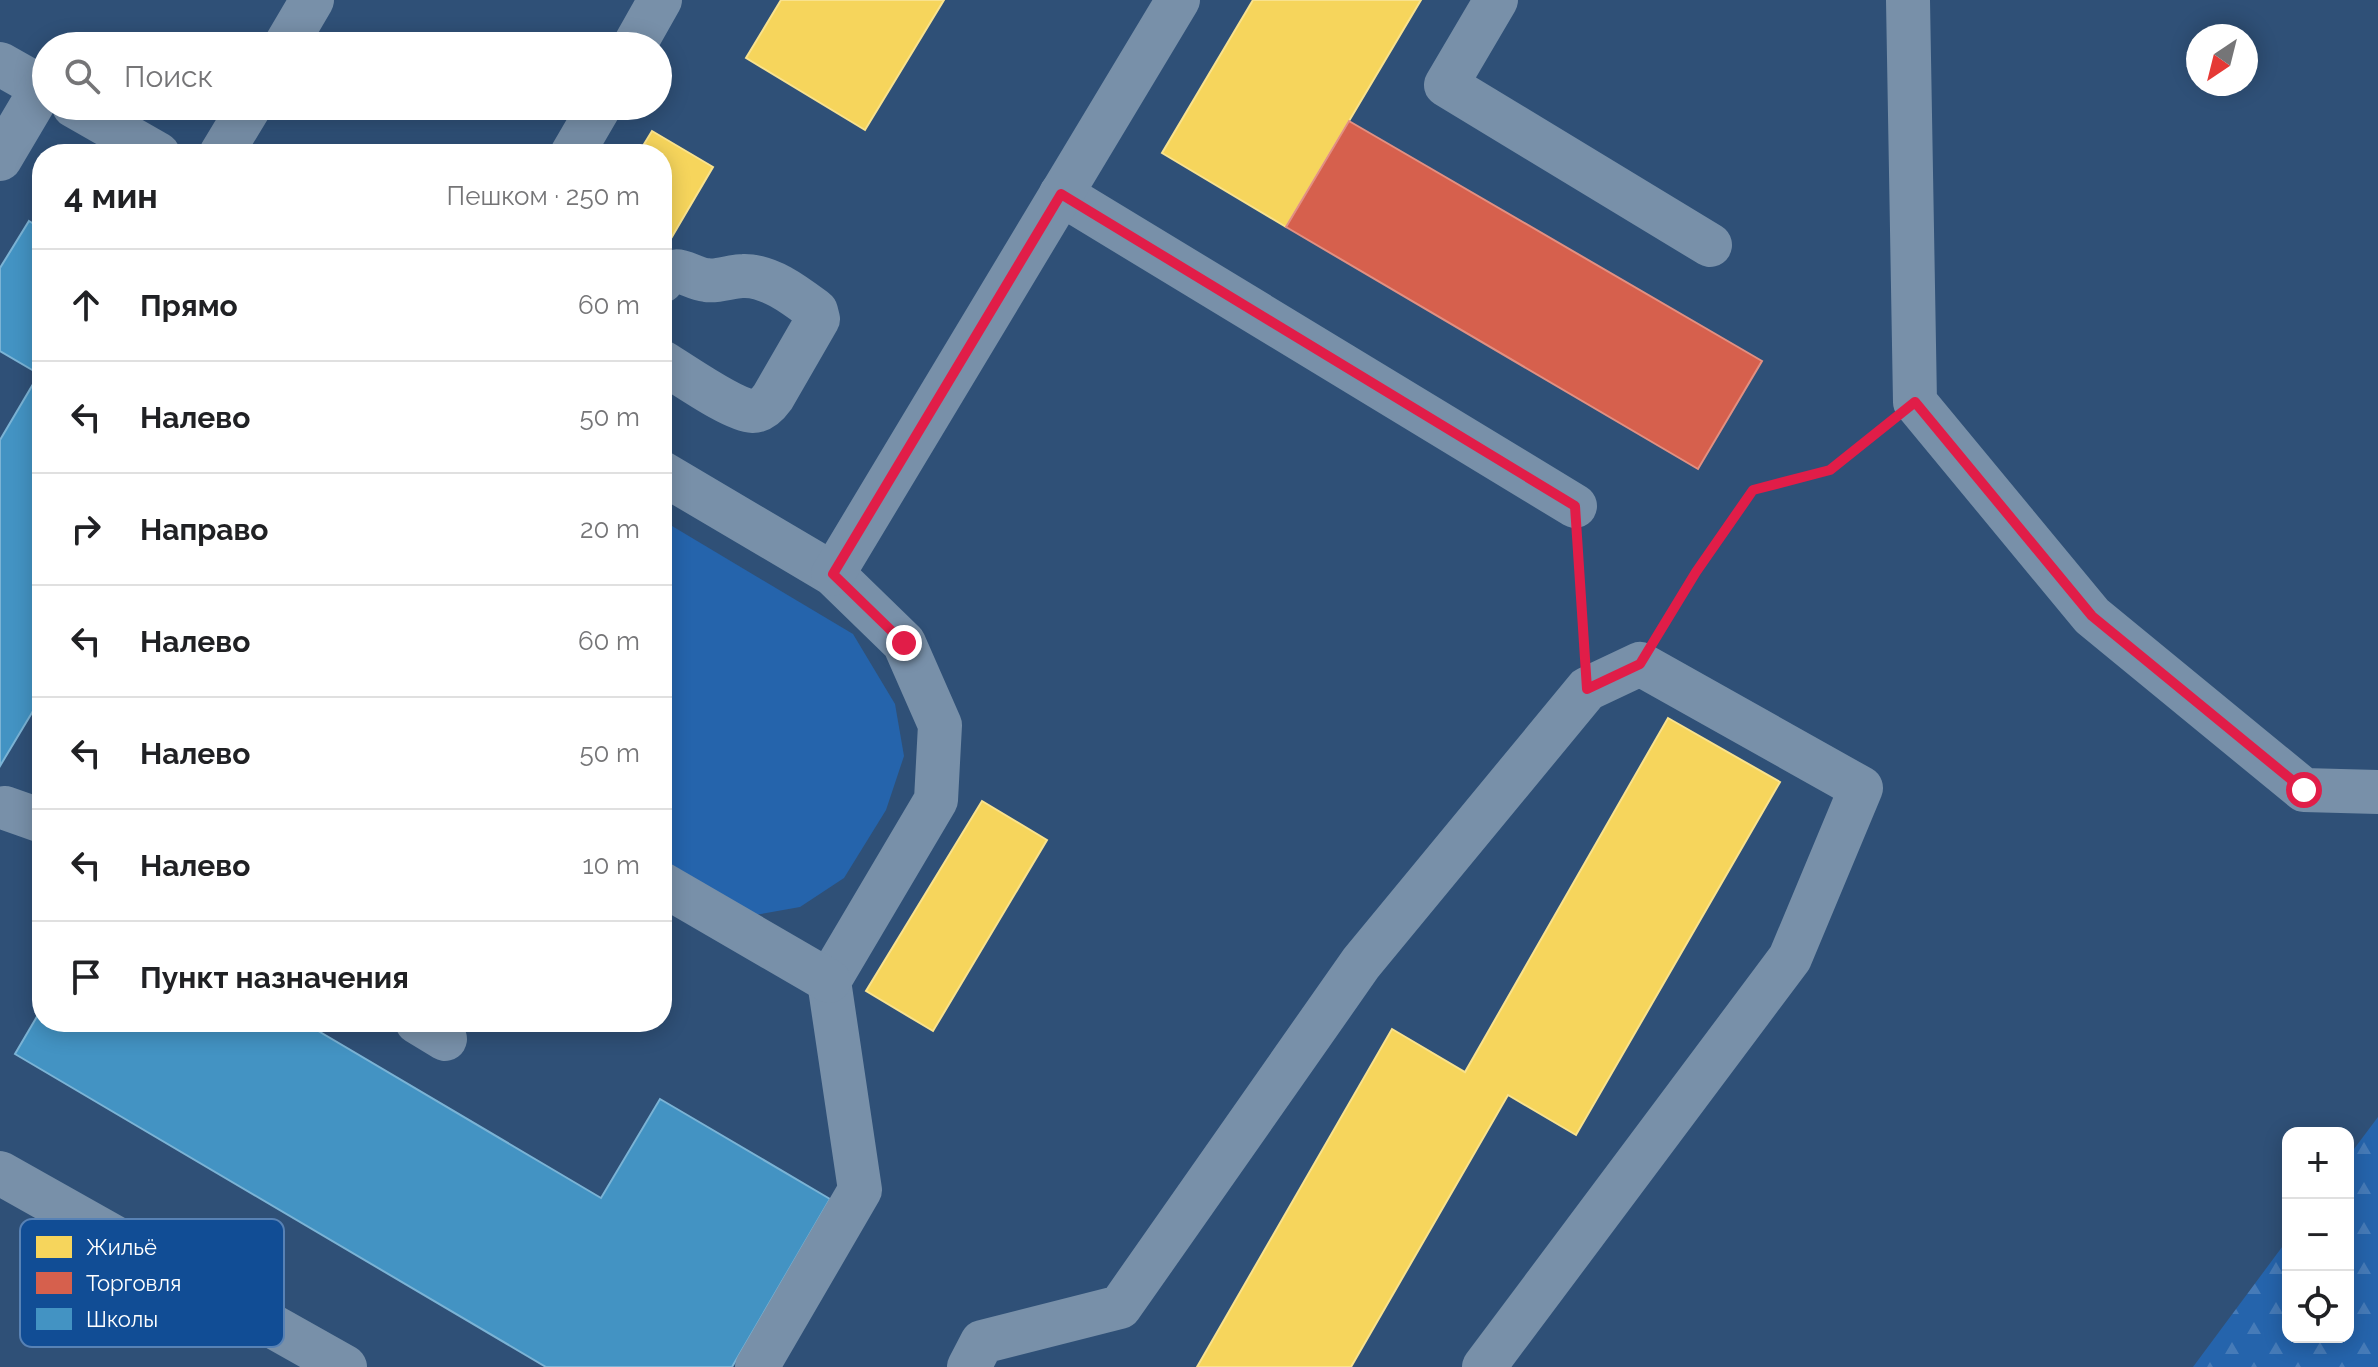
<!DOCTYPE html>
<html lang="ru">
<meta charset="utf-8">
<style>
body{margin:0;font-family:Raleway,sans-serif;background:#f6f6f6;color:#202124}
.controls{position:absolute;right:24px;bottom:24px;display:grid;overflow:hidden;border-radius:16px;box-shadow:0 4px 20px #0003}
.controls button{width:72px;height:72px;display:grid;place-items:center;padding:0;border:0;border-bottom:2px solid #e0e0e0;background:#fff;color:#202124;font:40px sans-serif}
.compass{position:absolute;left:2186px;top:24px;width:72px;height:72px;border-radius:50%;background:#fff;box-shadow:0 4px 20px #0003;rotate:215deg}
.stop{position:absolute;width:24px;height:24px;margin:-18px;border:6px solid #e11d48;border-radius:50%;background:#fff}
.stop.end{background:#e11d48;border-color:#fff;box-shadow:0 2px 8px #0008}
.list{margin:0;padding:0;list-style:none}
h2{display:flex;justify-content:space-between;align-items:center;height:104px;margin:0;padding:0 32px;font-size:34px}
h2 small{font-size:26px;font-weight:400;color:#757577}
.list li{display:grid;grid-template-columns:52px 1fr auto;gap:24px;align-items:center;box-sizing:border-box;height:112px;padding:0 32px;border-top:2px solid #e0e0e0}
.list b{display:block;font-size:30px;white-space:nowrap}
.list em{font-size:26px;font-style:normal;color:#757577}
.icon{flex:none;width:44px;height:44px;fill:none;stroke:currentColor;stroke-width:2;stroke-linecap:round;stroke-linejoin:round}
.map{position:relative;flex:none;width:2378px;height:1367px;overflow:hidden}
.search{position:absolute;background:#fff;box-shadow:0 4px 20px #0003;left:32px;top:32px;width:640px;height:88px;display:flex;align-items:center;gap:20px;box-sizing:border-box;padding:0 28px;border-radius:44px;color:#757577;font-size:30px}
.panel{position:absolute;background:#fff;box-shadow:0 4px 20px #0003;left:32px;top:144px;width:640px;height:888px;border-radius:32px}
.map>svg:first-child{display:block}
.forest{fill:url(#forest-firs)}
.garden{fill:#2564ac}
.homes{fill:#f6d55c;stroke:#f9e28d;stroke-width:2}
.shops{fill:#d6604d;stroke:#e29082;stroke-width:2}
.schools{fill:#4393c3;stroke:#7bb3d5;stroke-width:2}
.lines{fill:none;stroke-linecap:round;stroke-linejoin:round}
.path{stroke:#7890a9;stroke-width:5;stroke-dasharray:4 6;stroke-linecap:butt}
.minor{stroke:#7890a9;stroke-width:44}
.route{stroke:#e11d48;stroke-width:10}
.key{fill:#114d95;stroke:#5882b5;stroke-width:2}
.key-label{font-size:22px;fill:#fff}
</style>
<div class="map">
<svg width="2378" height="1367" viewBox="0 0 2378 1367">
<defs>
<pattern id="forest-firs" width="22" height="20" patternUnits="userSpaceOnUse" patternTransform="scale(2)"><rect width="22" height="20" fill="#2564ac"/><path d="M5 1l3.5 6h-7zM16 11l3.5 6h-7z" fill="#467bb8"/></pattern>
</defs>
<rect width="100%" height="100%" fill="#2f5077"/>
<!-- forest -->
<path class="forest" d="M2378 1117V1367H2193L2288 1239V1337H2348V1157Z"/>
<!-- garden -->
<path class="garden" d="M662 520 853 634 895 704 904 756 886 810 844 878 800 907 755 915 662 859Z"/>
<!-- homes -->
<g class="homes">
<path d="M781 0H944L865 130 746 58Z"/>
<path d="M1253 0H1421L1286 227 1162 153Z"/>
<path d="M652 131 713 167 666 247 662 245V154H638Z"/>
<path d="M1668 718 1780 782 1576 1135 1508 1095 1351 1367H1197L1392 1029 1465 1072Z"/>
<path d="M982 801 1047 840 933 1031 866 991Z"/>
</g>
<!-- shops -->
<path class="shops" d="M1349 121 1762 361 1698 469 1286 227Z"/>
<!-- schools -->
<g class="schools">
<path d="M29 221 42 229V696L0 766V440L39 374 0 351V268Z"/>
<path d="M42 1008V1022H303L601 1198 660 1099 830 1199 732 1367H546L15 1054Z"/>
</g>
<g class="lines">
<!-- path -->
<g class="path">
<path d="M1579 559 1583 629"/>
<path d="M1668 619 1696 572 1753 490 1830 470 1874 435"/>
</g>
<!-- minor -->
<g class="minor">
<path d="M1496 0 1446 85 1710 245"/>
<path d="M1908 0 1915 402 2092 616 2304 790 2378 792"/>
<path d="M285 46 312 0"/>
<path d="M634 46 660 0"/>
<path d="M0 64 46 90"/>
<path d="M74 106 158 154"/>
<path d="M221 154 250 106"/>
<path d="M572 154 600 106"/>
<path d="M0 159 42 88"/>
<path d="M1061 194 1575 506"/>
<path d="M662 281C676 261 688 278 706 280 718 282 731 276 743 276 769 275 796 296 816 311L818 319 773 397C768 404 762 411 753 411 732 410 681 373 662 362"/>
<path d="M662 473 833 574 904 643 940 725 936 800 829 981 860 1190 757 1367"/>
<path d="M833 574 1178 0"/>
<path d="M5 808 42 821"/>
<path d="M662 884 829 981"/>
<path d="M417 1022 445 1039"/>
<path d="M0 1173 345 1367"/>
<path d="M969 1367 982 1342 1120 1307 1361 963 1587 689 1640 664 1861 788 1790 958 1484 1367"/>
</g>
</g>
<g class="lines">
<!-- route -->
<path class="route" d="M904 643 833 574 1061 194 1575 506 1587 689 1640 664 1696 572 1753 490 1830 470 1915 402 2092 616 2304 790"/>
</g>
<!-- legend -->
<rect x="20" y="1219" width="264" height="128" rx="12" class="key"/>
<rect x="36" y="1236" width="36" height="22" fill="#f6d55c"/>
<rect x="36" y="1272" width="36" height="22" fill="#d6604d"/>
<rect x="36" y="1308" width="36" height="22" fill="#4393c3"/>
<g class="key-label">
<text x="86" y="1255">Жильё</text>
<text x="86" y="1291">Торговля</text>
<text x="86" y="1327">Школы</text>
</g>
</svg>
<div class="controls">
<button>+</button>
<button>−</button>
<button><svg class="icon" aria-label="locate" viewBox="0 0 24 24"><circle cx="12" cy="12" r="6"/><path d="M12 2v4M12 18v4M2 12h4M18 12h4"/></svg></button>
</div>
<svg class="compass" viewBox="-18 -18 36 36"><path d="M0-13l5 13h-10z" fill="#e53935"/><path d="M0 13l5-13h-10z" fill="#757577"/></svg>
<div class="stop" style="left:2304px;top:790px"></div>
<div class="stop end" style="left:904px;top:643px"></div>
<div class="search"><svg class="icon" aria-label="search" viewBox="0 0 24 24"><circle cx="10" cy="10" r="6"/><path d="M15 15l6 6"/></svg>Поиск</div>
<section class="panel">
<h2>4 мин<small>Пешком · 250 m</small></h2>
<ul class="list">
<li><svg class="icon" aria-label="ahead" viewBox="0 0 24 24"><path d="M12 20V5M6 11l6-6 6 6"/></svg><div><b>Прямо</b></div><em>60 m</em></li>
<li><svg class="icon" aria-label="left" viewBox="0 0 24 24"><path d="M17 20v-9H6M10 6l-5 5 5 5"/></svg><div><b>Налево</b></div><em>50 m</em></li>
<li><svg class="icon" aria-label="right" viewBox="0 0 24 24"><path d="M7 20v-9h11M14 6l5 5-5 5"/></svg><div><b>Направо</b></div><em>20 m</em></li>
<li><svg class="icon" aria-label="left" viewBox="0 0 24 24"><path d="M17 20v-9H6M10 6l-5 5 5 5"/></svg><div><b>Налево</b></div><em>60 m</em></li>
<li><svg class="icon" aria-label="left" viewBox="0 0 24 24"><path d="M17 20v-9H6M10 6l-5 5 5 5"/></svg><div><b>Налево</b></div><em>50 m</em></li>
<li><svg class="icon" aria-label="left" viewBox="0 0 24 24"><path d="M17 20v-9H6M10 6l-5 5 5 5"/></svg><div><b>Налево</b></div><em>10 m</em></li>
<li><svg class="icon" aria-label="arrive" viewBox="0 0 24 24"><path d="M6 21V4h12l-3 4 3 4H6"/></svg><div><b>Пункт назначения</b></div></li>
</ul>
</section>
</div>
